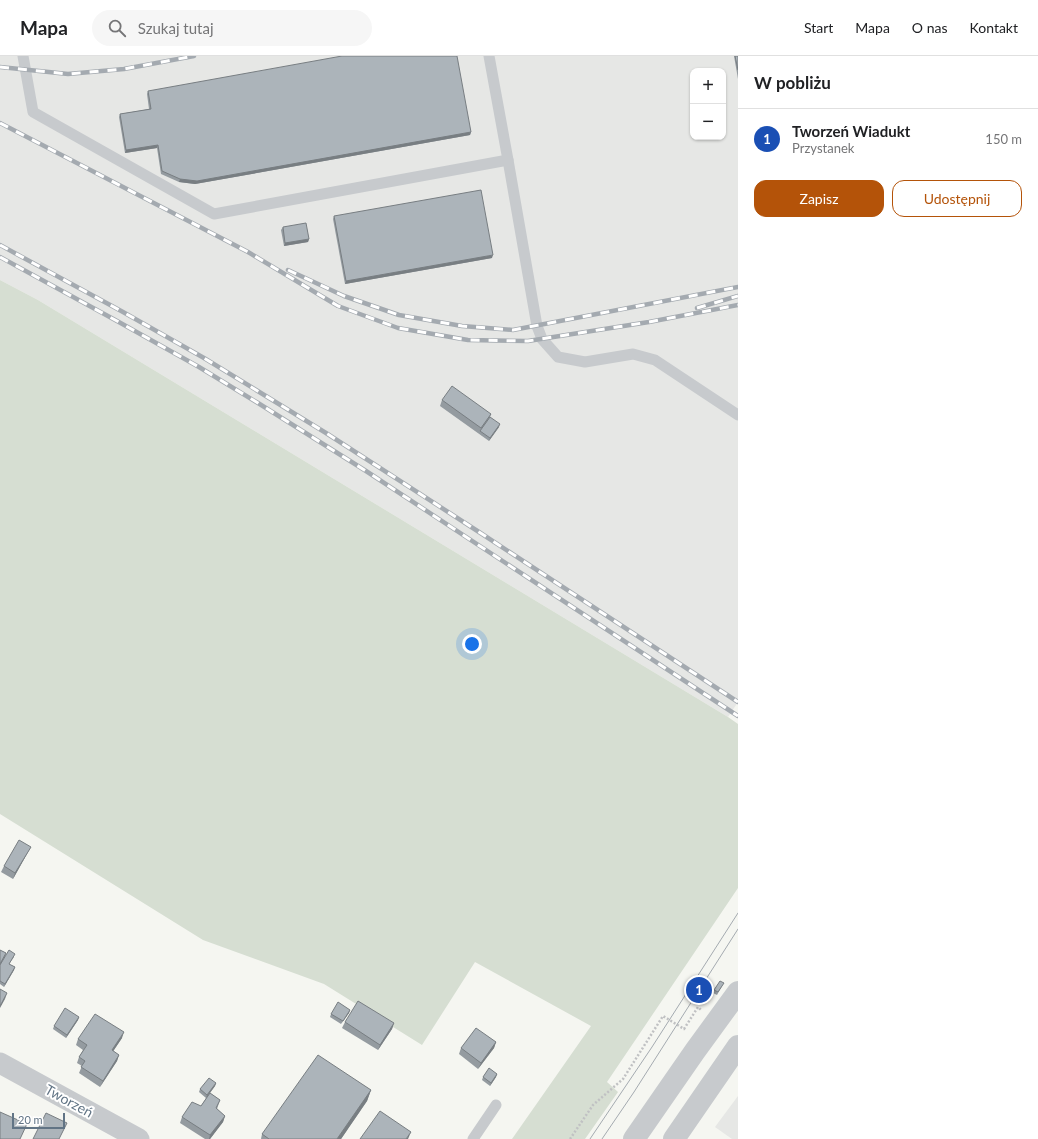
<!DOCTYPE html>
<html lang="pl">
<meta charset="utf-8">
<style>
body{margin:0;font-family:Lato,sans-serif;background:#f6f6f6;color:#202124}
.controls{position:absolute;right:12px;top:12px;display:grid;overflow:hidden;border-radius:8px;box-shadow:0 1px 3px #0004}
.controls button{width:36px;height:36px;display:grid;place-items:center;padding:0;border:0;border-bottom:1px solid #e0e0e0;background:#fff;color:#202124;font:20px sans-serif}
.scale{position:absolute;left:12px;bottom:10px;width:53px;box-sizing:border-box;padding-left:4px;border:2px solid #617485;border-top:0;font-size:11px;line-height:14px;white-space:nowrap;color:#617485;-webkit-text-stroke:3px #fff;paint-order:stroke}
.you{position:absolute;left:472px;top:588px;width:14px;height:14px;margin:-10px;border:3px solid #fff;border-radius:50%;background:#1a73e8;box-shadow:0 0 0 6px #1a73e833}
.badge{display:grid;place-items:center;width:26px;height:26px;border-radius:50%;background:#b45309;color:#fff;font-size:13px;font-weight:700}
.pin{position:absolute;translate:-50% -50%;border:2px solid #fff;box-shadow:0 1px 4px #0006}
.list{margin:0;padding:0;list-style:none}
h2{display:flex;justify-content:space-between;align-items:center;height:52px;margin:0;padding:0 16px;font-size:17px}
h2 small{font-size:13px;font-weight:400;color:#757577}
.list li{display:grid;grid-template-columns:26px 1fr auto;gap:12px;align-items:center;box-sizing:border-box;height:60px;padding:0 16px;border-top:1px solid #e0e0e0}
.list b{display:block;font-size:15px;white-space:nowrap}
.list p{margin:0;font-size:13px;white-space:nowrap;color:#757577}
.list em{font-size:13px;font-style:normal;color:#757577}
.actions{display:flex;gap:8px;padding:12px 16px}
.actions a{flex:1;padding:9px 0;border:1px solid #b45309;border-radius:12px;text-align:center;font-size:14px;color:#b45309}
.actions .main{background:#b45309;color:#fff}
.icon{flex:none;width:22px;height:22px;fill:none;stroke:currentColor;stroke-width:2;stroke-linecap:round;stroke-linejoin:round}
.map{position:relative;flex:none;width:738px;height:1083px;overflow:hidden}
header{display:flex;align-items:center;gap:24px;box-sizing:border-box;height:56px;padding:0 20px;background:#fff;border-bottom:1px solid #e0e0e0}
header strong{font-size:19px}
nav{display:flex;gap:22px;margin-inline-start:auto;font-size:14px}
.search{width:280px;height:36px;background:#f6f6f6;display:flex;align-items:center;gap:10px;box-sizing:border-box;padding:0 14px;border-radius:22px;color:#757577;font-size:15px}
main{display:flex}
aside{flex:1;background:#fff}
.map>svg:first-child{display:block}
.built{fill:#e6e7e5;fill-rule:evenodd}
.green{fill:#d6ded2}
.lines{fill:none;stroke-linecap:round;stroke-linejoin:round}
.path{stroke:#c0c1c3;stroke-width:2.5;stroke-dasharray:2 2;stroke-linecap:butt}
.service{stroke:#c7cacd;stroke-width:11}
.minor{stroke:#c7cacd;stroke-width:21}
.tertiary{stroke:#c7cacd;stroke-width:22}
.tram{stroke:#a4aab0;stroke-width:1}
.rail-casing{stroke:#a4aab0;stroke-width:4.5}
.rail{stroke:#fff;stroke-width:3;stroke-dasharray:9;stroke-linecap:butt}
.wall{fill:#949ba0}
.shaded-wall{fill:#787e82}
.building{fill:#acb4ba;stroke:#787e82}
.labels{text-anchor:middle;stroke-width:4;stroke-linejoin:round;paint-order:stroke}
.street-label{font-size:14px;fill:#617485;stroke:#fff}
</style>
<header>
<strong>Mapa</strong>
<div class="search"><svg class="icon" aria-label="search" viewBox="0 0 24 24"><circle cx="10" cy="10" r="6"/><path d="M15 15l6 6"/></svg>Szukaj tutaj</div>
<nav><a>Start</a><a>Mapa</a><a>O nas</a><a>Kontakt</a></nav>
</header>
<main>
<div class="map">
<svg width="738" height="1083" viewBox="0 0 738 1083">
<rect width="100%" height="100%" fill="#f5f6f1"/>
<!-- built -->
<g class="built">
<path d="M0 0H738V646L728 661 38 244 0 224ZM693 15H723V81H693ZM451 338 499 371 490 384V385Z"/>
<path d="M738 1040V1083H732L715 1071Z"/>
</g>
<!-- green -->
<path class="green" d="M0 224 38 244 728 661 738 668V832L607 1026 618 1036 585 1083H512L591 970 475 906 422 989 324 928 203 884 0 758Z"/>
<g class="lines">
<!-- path -->
<path class="path" d="M570 1083 593 1049 623 1023 663 960 684 973 698 951 701 954"/>
<!-- service -->
<g class="service">
<path d="M23 0 33 56 214 158 508 104"/>
<path d="M489 0 508 104 537 270 542 283 558 301 585 306 633 298 655 304 738 359"/>
<path d="M473 1083 496 1049"/>
</g>
<!-- minor -->
<path class="minor" d="M0 1007 139 1083"/>
<!-- tertiary -->
<g class="tertiary">
<path d="M634 1083 695 995 738 936"/>
<path d="M674 1083 738 990"/>
</g>
<!-- tram -->
<g class="tram">
<path d="M590 1083 652 991 738 857"/>
<path d="M602 1083 634 1036 738 873"/>
</g>
<defs>
<g id="rail">
<path d="M0 11 68 18 124 13 194 0"/>
<path d="M0 67 248 196 338 250 398 272 468 284 528 285 649 266 738 249"/>
<path d="M0 189 123 256 204 302 326 377 479 476 738 646"/>
<path d="M0 201 117 265 199 311 258 347 366 415 738 660"/>
<path d="M288 214 344 240 399 259 462 270 513 274 738 231"/>
<path d="M697 252 738 240"/>
</g>
</defs>
<!-- rail casing -->
<use href="#rail" class="rail-casing"/>
<!-- rail -->
<use href="#rail" class="rail"/>
</g>
<!-- wall -->
<g class="wall">
<path d="M734 0H738V23Z"/>
<path d="M148 35 471 76 470 79 195 128 179 126 161 118 157 92 125 97 119 61 120 58 149 53 147 38Z"/>
<path d="M334 160 492 202 345 228 333 163Z"/>
<path d="M283 171 309 183 308 186 284 190 281 174Z"/>
<path d="M442 344 491 358 490 361 499 371 489 385 440 350Z"/>
<path d="M31 791 28 796 13 823 1 816 4 810Z"/>
<path d="M0 894 6 897 5 901H14L9 908 15 911 14 914 4 931 0 928Z"/>
<path d="M722 930 717 939 713 937 714 934Z"/>
<path d="M350 954 349 957 341 968 330 961 331 958Z"/>
<path d="M79 961 78 964 66 982 53 973 54 970Z"/>
<path d="M345 966 394 967 392 973 378 994 342 972Z"/>
<path d="M122 982 113 995 119 999 117 1005 100 1031 79 1017 82 1010 77 1007 79 1001 83 994 76 989 78 983Z"/>
<path d="M496 986 494 992 478 1013 459 998 461 992Z"/>
<path d="M497 1018 496 1021 490 1030 482 1024 483 1021Z"/>
<path d="M216 1027 215 1030 210 1037 220 1044 217 1053 225 1060 223 1066 210 1083H205L180 1067 182 1061 201 1050 206 1042 199 1036 200 1033Z"/>
<path d="M371 1034 367 1045 341 1083H261L262 1078Z"/>
</g>
<!-- shaded-wall -->
<g class="shaded-wall">
<path d="M471 76 470 79 195 128 179 126 180 123Z"/>
<path d="M158 89 157 92 125 97 126 94Z"/>
<path d="M309 183 308 186 284 190 285 187Z"/>
<path d="M493 199 492 202 345 228 346 225Z"/>
<path d="M500 368 499 371 489 385 490 382Z"/>
<path d="M31 791 28 796 13 823 15 817Z"/>
<path d="M15 911 14 914 4 931 5 928Z"/>
<path d="M7 937 5 943 0 952V950Z"/>
<path d="M350 954 349 957 341 968 343 965Z"/>
<path d="M79 961 78 964 66 982 67 979Z"/>
<path d="M394 967 392 973 378 994 380 989Z"/>
<path d="M124 976 122 982 110 1000 112 994Z"/>
<path d="M496 986 494 992 478 1013 481 1007Z"/>
<path d="M119 999 117 1005 100 1031 103 1025Z"/>
<path d="M497 1018 496 1021 490 1030 491 1027Z"/>
<path d="M216 1027 215 1030 206 1042 207 1039Z"/>
<path d="M371 1034 367 1045 341 1083H337Z"/>
<path d="M225 1060 223 1066 210 1083H209L210 1079Z"/>
<path d="M411 1076 408 1083H406Z"/>
</g>
<!-- building -->
<g class="building">
<path d="M342 0H457L471 76 197 125 180 123 162 115 158 89 126 94 120 58 151 53 148 35Z"/>
<path d="M735 0H738V14Z"/>
<path d="M481 134 493 199 346 225 334 160Z"/>
<path d="M306 167 309 183 285 187 283 171Z"/>
<path d="M452 330 491 358 481 372 442 344Z"/>
<path d="M490 361 500 368 490 382 480 375Z"/>
<path d="M19 784 31 791 15 817 4 810Z"/>
<path d="M0 894 6 897 0 908Z"/>
<path d="M9 894 15 898 9 908 15 911 5 928 0 925V909Z"/>
<path d="M720 925 724 927 718 936 714 934Z"/>
<path d="M0 933 7 937 0 950Z"/>
<path d="M358 945 394 967 380 989 345 966Z"/>
<path d="M338 946 350 954 343 965 331 958Z"/>
<path d="M65 952 79 961 67 979 54 970Z"/>
<path d="M95 958 124 976 112 994 119 999 103 1025 81 1011 85 1005 79 1001 87 989 78 983Z"/>
<path d="M476 972 496 986 481 1007 461 992Z"/>
<path d="M318 999 371 1034 337 1083H269L262 1078Z"/>
<path d="M489 1012 497 1018 491 1027 483 1021Z"/>
<path d="M209 1022 216 1027 207 1039 200 1033Z"/>
<path d="M210 1037 220 1044 216 1052 225 1060 210 1079 182 1061 192 1046 201 1050Z"/>
<path d="M380 1055 411 1076 406 1083H360Z"/>
<path d="M0 1056 27 1068 20 1083H0Z"/>
<path d="M46 1057 67 1067 59 1083H33Z"/>
</g>
<g class="labels">
<!-- street labels -->
<g class="street-label">
<text transform="translate(69 1045) rotate(29)" y="5">Tworzeń</text>
</g>
</g>
</svg>
<div class="controls">
<button>+</button>
<button>−</button>
</div>
<div class="scale">20 m</div>
<div class="you"></div>
<div class="pin badge" style="left:699px;top:934px;background:#1a4fb4">1</div>
</div>
<aside>
<h2>W pobliżu<small></small></h2>
<ul class="list">
<li><span class="badge" style="background:#1a4fb4">1</span><div><b>Tworzeń Wiadukt</b><p>Przystanek</p></div><em>150 m</em></li>
</ul>
<div class="actions"><a class="main">Zapisz</a><a>Udostępnij</a></div>
</aside>
</main>
